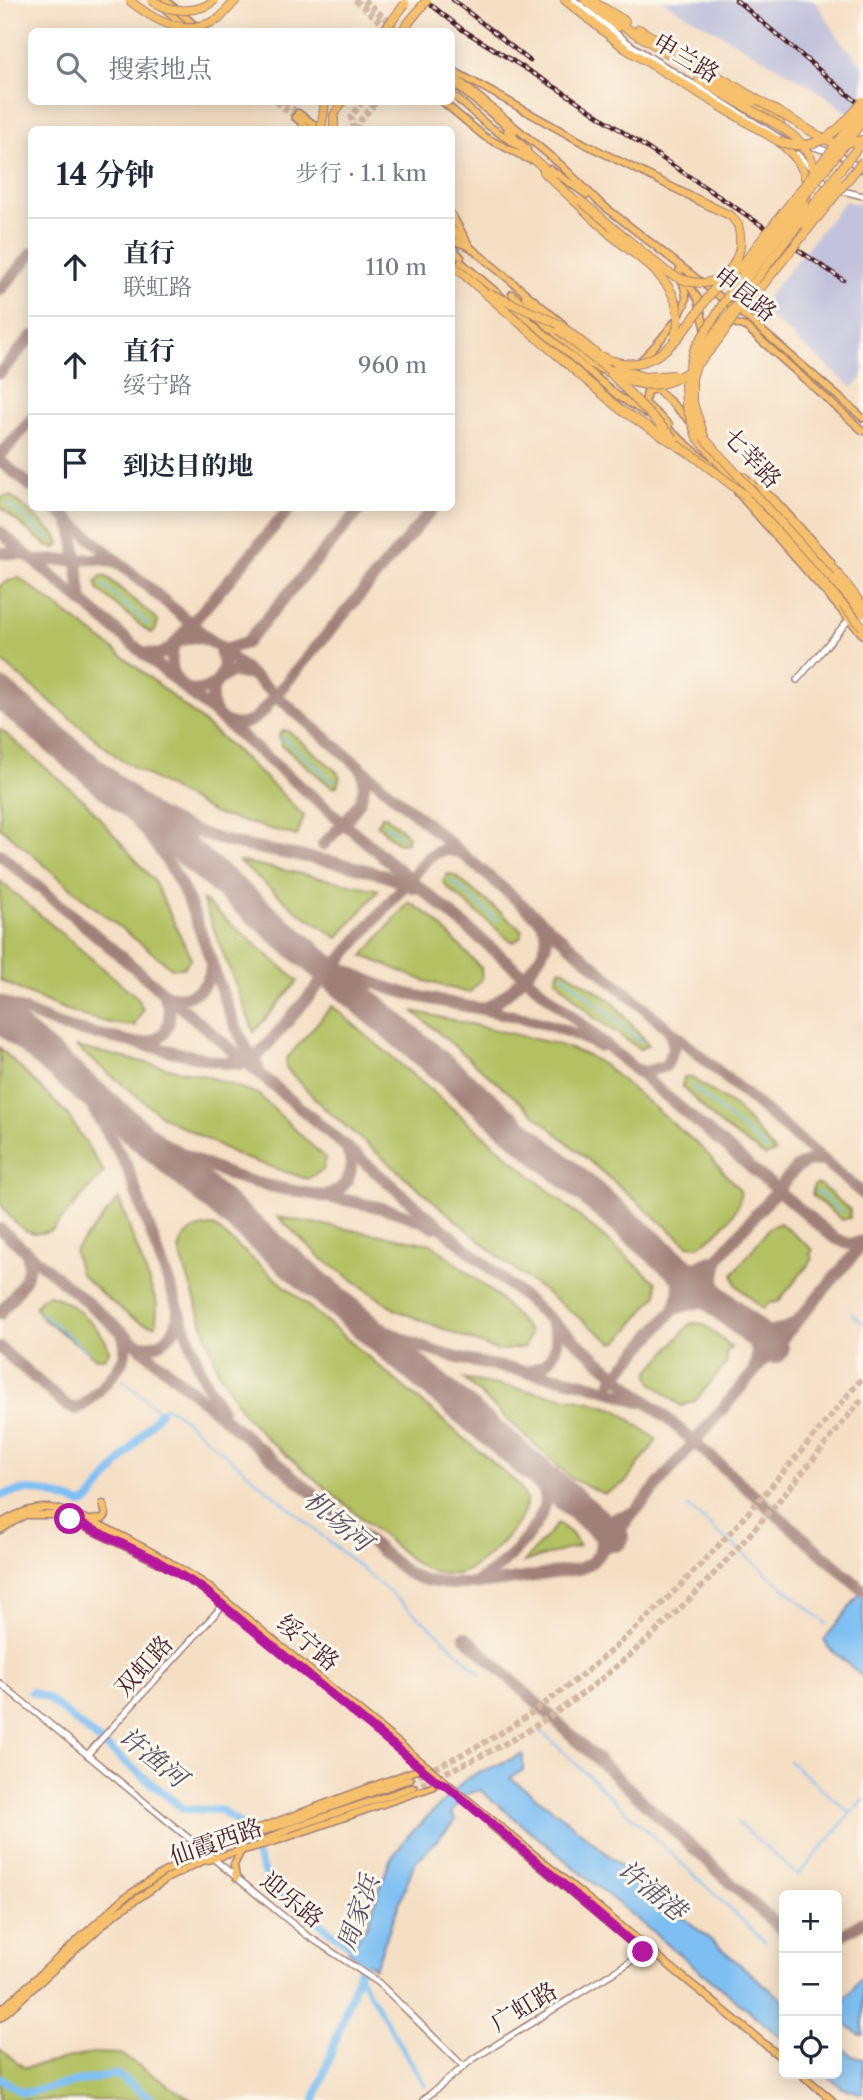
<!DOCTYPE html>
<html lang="zh">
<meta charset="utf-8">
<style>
body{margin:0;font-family:"Libre Caslon Text","Noto Serif SC",serif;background:#f2f2f3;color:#1f2937}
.controls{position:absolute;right:21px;bottom:21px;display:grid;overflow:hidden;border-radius:10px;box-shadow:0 4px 18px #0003}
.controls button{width:63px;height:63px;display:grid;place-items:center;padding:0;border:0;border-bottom:2px solid #e0e1e3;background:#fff;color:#1f2937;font:35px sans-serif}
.stop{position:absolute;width:21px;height:21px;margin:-16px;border:5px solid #b5179e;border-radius:50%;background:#fff}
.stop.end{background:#b5179e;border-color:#fff;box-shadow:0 2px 7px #0008}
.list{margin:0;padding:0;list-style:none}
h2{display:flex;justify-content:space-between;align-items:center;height:91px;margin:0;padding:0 28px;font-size:30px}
h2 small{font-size:23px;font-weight:400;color:#747a83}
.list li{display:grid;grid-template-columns:46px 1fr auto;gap:21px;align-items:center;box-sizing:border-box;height:98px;padding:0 28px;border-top:2px solid #e0e1e3}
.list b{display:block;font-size:26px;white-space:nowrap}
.list p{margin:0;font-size:23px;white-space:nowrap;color:#747a83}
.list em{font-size:23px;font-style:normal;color:#747a83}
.icon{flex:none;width:38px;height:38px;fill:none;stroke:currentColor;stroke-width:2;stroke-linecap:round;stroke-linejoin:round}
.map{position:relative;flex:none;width:863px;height:2100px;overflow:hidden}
.search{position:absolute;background:#fff;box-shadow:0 4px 18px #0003;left:28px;top:28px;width:427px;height:77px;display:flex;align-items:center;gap:18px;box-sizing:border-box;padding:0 24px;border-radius:10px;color:#747a83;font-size:26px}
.panel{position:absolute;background:#fff;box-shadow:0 4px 18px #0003;left:28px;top:126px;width:427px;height:385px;border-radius:10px}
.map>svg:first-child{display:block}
.industrial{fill:#c2c2dc}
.green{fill:#b3c163;stroke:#7e7047;stroke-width:2}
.water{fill:#7ebff3;stroke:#646f8f;stroke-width:2}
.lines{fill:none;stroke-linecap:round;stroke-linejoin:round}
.stream{stroke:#7ebff3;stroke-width:2}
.canal{stroke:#7ebff3;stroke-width:4.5}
.river{stroke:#7ebff3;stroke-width:8}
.taxiway{stroke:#a07f78;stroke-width:12}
.runway{stroke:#a07f78;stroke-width:30}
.major-tunnel{stroke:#d3b9a5;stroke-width:6;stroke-dasharray:6 3;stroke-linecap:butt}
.minor-casing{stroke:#a07f78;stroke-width:8}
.major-casing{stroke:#a07f78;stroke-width:9}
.highway-casing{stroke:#a07f78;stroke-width:10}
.minor{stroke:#fff;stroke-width:5}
.major{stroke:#f7c06c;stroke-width:6}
.highway{stroke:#f7c06c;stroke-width:8}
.rail-casing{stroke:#4a1f2b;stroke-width:4.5}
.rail{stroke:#fbf7ec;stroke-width:2;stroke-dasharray:5;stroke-linecap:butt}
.highway-bridge-casing{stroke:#a07f78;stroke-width:10;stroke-linecap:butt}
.highway-bridge{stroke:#f7c06c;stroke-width:8}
.route{stroke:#b5179e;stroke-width:9}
.labels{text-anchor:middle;stroke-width:6;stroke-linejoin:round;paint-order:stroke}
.street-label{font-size:24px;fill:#4a1f2b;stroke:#fbf7ec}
.water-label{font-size:26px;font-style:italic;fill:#5a4f67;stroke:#fbf7ec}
</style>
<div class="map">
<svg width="863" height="2100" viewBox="0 0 863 2100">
<rect width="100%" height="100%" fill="#fbf7ec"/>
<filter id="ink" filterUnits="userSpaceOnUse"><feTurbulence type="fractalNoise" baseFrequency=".0143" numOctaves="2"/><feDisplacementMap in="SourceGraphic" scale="14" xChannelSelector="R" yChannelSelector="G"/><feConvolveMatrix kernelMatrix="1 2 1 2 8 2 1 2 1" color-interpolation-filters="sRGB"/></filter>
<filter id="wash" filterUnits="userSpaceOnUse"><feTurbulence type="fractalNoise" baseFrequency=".00686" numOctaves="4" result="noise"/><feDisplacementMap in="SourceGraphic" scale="28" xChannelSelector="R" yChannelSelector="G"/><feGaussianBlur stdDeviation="1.57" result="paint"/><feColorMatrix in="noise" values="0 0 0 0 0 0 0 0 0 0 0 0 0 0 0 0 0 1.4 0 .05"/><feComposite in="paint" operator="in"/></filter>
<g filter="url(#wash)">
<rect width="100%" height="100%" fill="#f5dfc4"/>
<!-- industrial -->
<g class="industrial">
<path d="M661 0H814L844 45 863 65V126L823 93Z"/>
<path d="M845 201 863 205V376L853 388 769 316 766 309 768 296Z"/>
</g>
<!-- green -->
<g class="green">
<path d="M5 496H11L57 536 60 544 57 548 47 546 0 507V499Z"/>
<path d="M101 576 108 578 154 617 158 622 155 631 150 633 98 590 96 581Z"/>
<path d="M18 577C118 651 217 727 304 816L297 836 215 814 121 760 0 660V585Z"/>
<path d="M0 729 85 801 154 881 191 958 183 968H172L89 903 0 827Z"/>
<path d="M283 730 290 732 337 772 340 776 337 786 333 788 281 745 279 735Z"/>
<path d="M381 816H386L408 836 407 842 397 843 377 825Z"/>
<path d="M238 861 379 890 338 938 296 910Z"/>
<path d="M448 874 454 875 522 930 521 937 514 942 508 939 446 886 443 881Z"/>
<path d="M0 881 138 998 143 1010 134 1026C89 1023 40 1000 0 980Z"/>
<path d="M202 899 298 981 254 1032Z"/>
<path d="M409 902 432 917 481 968 482 979 469 993 425 981 363 956Z"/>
<path d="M559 969 564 970 612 1001 649 1045 640 1049 592 1016 556 979Z"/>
<path d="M332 1006 656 1282 657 1295 621 1339 613 1343 505 1262 323 1107 286 1068V1059Z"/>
<path d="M413 1011 556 1044 587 1055 605 1066 702 1148 740 1190C744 1210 715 1236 699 1246L688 1245Z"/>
<path d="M76 1047 209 1077 258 1094 326 1159 323 1170 307 1179 241 1157 163 1117Z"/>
<path d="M0 1048 67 1114 104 1172 53 1229C28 1241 14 1224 0 1203Z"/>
<path d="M684 1077H690L737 1108 775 1152 765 1156 718 1123 682 1086Z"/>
<path d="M819 1184 850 1210V1218L842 1220 812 1195 814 1185Z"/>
<path d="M119 1199 157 1304 156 1325C134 1328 97 1288 80 1274L74 1251Z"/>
<path d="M278 1217 432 1244 497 1296 530 1332 525 1347 498 1351 396 1310 321 1258Z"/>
<path d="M780 1223 813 1250 810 1254 813 1259 778 1302 769 1303 763 1309 736 1285 733 1274 770 1227Z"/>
<path d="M214 1226 519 1485C521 1489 525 1495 526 1500 528 1522 478 1571 458 1574 443 1575 428 1572 416 1564L266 1438 243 1413 218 1370 179 1250C184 1231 195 1227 214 1226Z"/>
<path d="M48 1295C68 1298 106 1331 109 1351L104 1358H96L43 1319 35 1308 41 1298Z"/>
<path d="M691 1323 703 1324 731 1347 726 1353 727 1363 695 1401 681 1406 652 1383 648 1373Z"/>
<path d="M464 1379 591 1402 617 1410 657 1440 625 1483 604 1494 572 1479Z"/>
<path d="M558 1523 572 1534 579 1546 524 1562Z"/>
<path d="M0 2049 25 2068 93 2053 121 2054 191 2100H0Z"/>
</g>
<!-- water -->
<g class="water">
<path d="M863 1590V1677L828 1647 824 1640Z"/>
<path d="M523 1754V1770L510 1778 559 1814 784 2001V2040L480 1790 464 1795 451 1814 456 1820 414 1864 375 1968 348 1951 367 1925 390 1860 408 1836 467 1778Z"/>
<path d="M863 1976V2035L858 2034 838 2017 837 2009Z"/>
<path d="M837 2045 854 2057 863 2059V2094L843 2088 825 2074H837Z"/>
</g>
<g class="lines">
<!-- stream -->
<g class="stream">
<path d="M7 503 51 541"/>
<path d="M103 585 149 625"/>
<path d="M282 737 333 781"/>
<path d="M385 824 400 837"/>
<path d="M452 881 498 921"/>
<path d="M563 975 641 1042"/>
<path d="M691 1085 767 1150"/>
<path d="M818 1192 841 1212"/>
<path d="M40 1312 88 1352"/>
<path d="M851 1313 863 1323"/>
<path d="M123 1380 160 1412 164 1407 173 1410 440 1635 480 1674"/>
<path d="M687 1506 827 1624"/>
<path d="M540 1730 764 1941"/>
<path d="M789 1761 850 1813"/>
<path d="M737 1822 798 1875 863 1799"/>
</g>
<!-- canal -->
<path class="canal" d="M359 1976 425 2085"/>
<!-- river -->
<g class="river">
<path d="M0 1496C40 1483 45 1494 82 1504L89 1501 160 1412"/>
<path d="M32 1692 47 1698 183 1809 221 1810 241 1825 272 1888 359 1952"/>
<path d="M0 2078 23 2093 116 2074 154 2100"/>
<path d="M315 2100 366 1951"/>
</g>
<!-- taxiway -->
<g class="taxiway">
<path d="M0 290 32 253"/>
<path d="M0 373 32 336"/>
<path d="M0 456 32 419"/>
<path d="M0 461 32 487"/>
<path d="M55 508 863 1194"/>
<path d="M68 519 73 532 82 601"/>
<path d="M0 532 834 1238 849 1244 863 1241"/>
<path d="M0 553 24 554"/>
<path d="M35 561 101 559 117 563"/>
<path d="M174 644C202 630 202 641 227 649L246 643 361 508"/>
<path d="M174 645C167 665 175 696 204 689 215 686 221 676 232 672L252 675"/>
<path d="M219 647 224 665C222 677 212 685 212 696 210 715 229 729 246 723 254 721 259 715 265 710"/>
<path d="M145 653 159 655 171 648 290 508"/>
<path d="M259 715 433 508"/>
<path d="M95 773C134 801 176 828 222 840 285 858 356 858 414 888"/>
<path d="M109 789C139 823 169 857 187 898 212 953 224 1017 258 1067"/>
<path d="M323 845C342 823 376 798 360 767"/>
<path d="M0 854 663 1415 863 1590"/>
<path d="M272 923C313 954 358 981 409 994 471 1010 542 1014 599 1046"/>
<path d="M168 995C190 1001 210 989 211 965"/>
<path d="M0 1001 64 1027 229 1064"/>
<path d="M481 1008C500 1007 542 961 546 943 548 935 545 928 541 921"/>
<path d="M142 1043C169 1041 175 1017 164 995"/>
<path d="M39 1049 90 1104 126 1164 204 1380 222 1410"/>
<path d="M222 1062 241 1064 256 1058 429 857 443 849 460 852"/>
<path d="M635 1069 645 1072 666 1066 674 1047 669 1029"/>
<path d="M109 1108C153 1138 195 1165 246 1180 307 1198 377 1198 434 1227"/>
<path d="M323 1196C347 1191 357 1171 347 1150"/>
<path d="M0 1229 406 1572C448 1598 531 1575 579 1569L592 1562 863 1244"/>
<path d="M665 1257C680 1272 682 1286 675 1306"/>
<path d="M668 1259 695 1267 713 1260"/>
<path d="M718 1261 714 1281 725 1307"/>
<path d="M323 1290C360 1319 401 1342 446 1355 510 1373 579 1374 639 1402"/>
<path d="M677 1308 705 1301 727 1310"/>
<path d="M0 1314C13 1295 38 1273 25 1250"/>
<path d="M744 1324C756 1338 760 1352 754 1369"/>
<path d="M745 1324C761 1334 777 1334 793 1324"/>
<path d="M136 1343C160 1352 179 1334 178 1310"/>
<path d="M0 1348 67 1406 76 1409C88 1405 118 1371 123 1359 127 1351 125 1339 121 1331"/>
<path d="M531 1370C553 1365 563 1342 551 1322"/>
<path d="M612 1381 796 1168 807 1162 823 1160"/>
<path d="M587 1514 609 1520 632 1513"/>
<path d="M595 1521 602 1535 599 1554"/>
<path d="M479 1580C501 1570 544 1525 545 1500 546 1489 540 1479 534 1469"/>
<path d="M465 1637 784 1932"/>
<path d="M837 1938 863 1922"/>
</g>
<!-- runway -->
<g class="runway">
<path d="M0 693 774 1349"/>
<path d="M0 1016 614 1537"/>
</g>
</g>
</g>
<g filter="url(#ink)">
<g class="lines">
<!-- major-tunnel -->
<g class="major-tunnel">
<path d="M355 0 392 32"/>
<path d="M364 0 401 32"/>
<path d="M276 102 295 117"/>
<path d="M285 102 298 113"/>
<path d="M354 130 351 117 362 102"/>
<path d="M356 130 358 123 376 102"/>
<path d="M452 253 461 262"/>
<path d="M410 1779C450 1761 491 1741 527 1716 659 1625 761 1500 863 1377"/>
<path d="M413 1787C453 1769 495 1751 532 1728 665 1645 766 1518 863 1398"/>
</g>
<defs>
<g id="minor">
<path d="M574 0 631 45 786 142"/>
<path d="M808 145 842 156 863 170"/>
<path d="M797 154 830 187"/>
<path d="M839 190 863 196"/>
<path d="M797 680 852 616"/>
<path d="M0 1683 305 1934 379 1983 463 2066"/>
<path d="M87 1755 226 1602"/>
<path d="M423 2100 473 2059 630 1962 644 1950"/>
</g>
<g id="major">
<path d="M165 0 203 32"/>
<path d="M164 8 191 32"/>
<path d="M452 70 585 144 694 198"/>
<path d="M452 75 561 165 600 203 751 321 863 418"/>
<path d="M452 82 514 132"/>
<path d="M452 94 486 124 527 152"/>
<path d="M443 102 485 137 530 160"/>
<path d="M298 113 322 130"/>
<path d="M295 117 310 130"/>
<path d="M507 131 527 149"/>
<path d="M550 169 587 195"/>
<path d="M452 215 470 247"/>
<path d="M452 229 463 241"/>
<path d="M452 240 470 247 563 324"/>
<path d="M452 248 461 257"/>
<path d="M461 262 503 298"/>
<path d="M686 280 698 299 706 331"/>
<path d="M512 294 591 365 613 375"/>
<path d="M525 297 542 314"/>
<path d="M511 305 618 396 647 414"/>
<path d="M730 322 746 327 863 431"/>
<path d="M627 371C642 362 685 316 686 298 686 289 681 279 679 271"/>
<path d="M669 425 645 403 647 391 657 389 690 421"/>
<path d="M665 426 710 464"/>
<path d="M758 487 774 499 831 562"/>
<path d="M737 492 863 635"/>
<path d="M90 1520 103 1519 106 1515 103 1504"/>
<path d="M0 1524C15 1514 31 1507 50 1508 84 1511 174 1564 205 1584L784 2060"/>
<path d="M0 1530 25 1515H60L178 1572 224 1604 444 1784"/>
<path d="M491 1825 643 1952 651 1953"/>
<path d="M261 1842 289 1829 413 1787"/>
<path d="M198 1846 211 1845"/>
<path d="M210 1849 216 1844 425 1767"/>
<path d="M236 1878 234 1865 241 1851"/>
<path d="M0 2011 124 1898 164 1872 206 1852 410 1779"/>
<path d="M0 2018 115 1914 168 1878 200 1862 273 1842 432 1787 440 1780"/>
<path d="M801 2074 832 2100"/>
</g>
<g id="highway">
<path d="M565 0 626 49 778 141C803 161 812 179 804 211"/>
<path d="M585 0 618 27"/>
<path d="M594 2 625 21"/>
<path d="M219 19 236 0"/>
<path d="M616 22 754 104 780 123"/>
<path d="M639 29 758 100"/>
<path d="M699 80 751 110"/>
<path d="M334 130V115L342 102"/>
<path d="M524 151 551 174"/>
<path d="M544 172 611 235"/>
<path d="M694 198 731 216 738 225"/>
<path d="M452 264 478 287"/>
<path d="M697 437 843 605"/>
<path d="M744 477 839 575"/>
</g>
</defs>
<!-- minor casing -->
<use href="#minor" class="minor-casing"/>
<!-- major casing -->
<use href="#major" class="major-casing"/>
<!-- highway casing -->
<use href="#highway" class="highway-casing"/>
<!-- minor -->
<use href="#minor" class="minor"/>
<!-- major -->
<use href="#major" class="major"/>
<!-- highway -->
<use href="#highway" class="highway"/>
<defs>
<g id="rail">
<path d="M425 0 463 30 571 97 843 280"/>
<path d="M453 0 530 61"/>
<path d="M736 0 863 107"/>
</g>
</defs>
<!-- rail casing -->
<use href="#rail" class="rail-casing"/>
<!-- rail -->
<use href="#rail" class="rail"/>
<defs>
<g id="highway-bridge">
<path d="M129 0C157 23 184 37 219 19"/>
<path d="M152 0C169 13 198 14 215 0"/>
<path d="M383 32 405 4"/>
<path d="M401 32 427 0"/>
<path d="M758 100 826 140 839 144 863 140"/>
<path d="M751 110C776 125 813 139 814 174"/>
<path d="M321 130 325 102"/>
<path d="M778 141C817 156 841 129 863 101"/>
<path d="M858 147 701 351 692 378V400L705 439 863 613"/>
<path d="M581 201 667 272C695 289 717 286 742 265L863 110"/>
<path d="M805 224 837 181"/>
<path d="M611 235C643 262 691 288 675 336"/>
<path d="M729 271C740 256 743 244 738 225"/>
<path d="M478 287 621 410 694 456 746 496"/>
<path d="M490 294 559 324 605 361"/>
<path d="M734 294 804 205"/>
<path d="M742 311 863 161"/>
<path d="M559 330C578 345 597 364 619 376 678 408 717 345 743 302"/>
<path d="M601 356C660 386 689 321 720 281"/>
<path d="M616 368 644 377 674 375"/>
<path d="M612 375 674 439"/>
<path d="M697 437 686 405 685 385 694 350 736 283 863 121"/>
<path d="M839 575 863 606"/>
<path d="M843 605 863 627"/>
</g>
</defs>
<!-- highway-bridge casing -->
<use href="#highway-bridge" class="highway-bridge-casing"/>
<!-- highway-bridge -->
<use href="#highway-bridge" class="highway-bridge"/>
</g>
</g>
<g class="lines" filter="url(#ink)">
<!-- route -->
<path class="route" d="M70 1519 154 1559 202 1588 438 1782 446 1785 643 1952"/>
</g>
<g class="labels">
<!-- street labels -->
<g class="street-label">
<text transform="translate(686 58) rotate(31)" y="8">申兰路</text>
<text transform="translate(745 294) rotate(38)" y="8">申昆路</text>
<text transform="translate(752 458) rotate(47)" y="8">七莘路</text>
<text transform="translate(308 1643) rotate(40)" y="8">绥宁路</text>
<text transform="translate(144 1666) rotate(-48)" y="8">双虹路</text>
<text transform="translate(216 1842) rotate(-19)" y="8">仙霞西路</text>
<text transform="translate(292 1900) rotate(39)" y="8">迎乐路</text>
<text transform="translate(524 2007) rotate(-31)" y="8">广虹路</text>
</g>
<!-- water labels -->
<g class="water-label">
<text transform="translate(338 1521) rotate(40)" y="9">机场河</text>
<text transform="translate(153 1757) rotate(39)" y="9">许渔河</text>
<text transform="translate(652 1890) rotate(39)" y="9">许浦港</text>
<text transform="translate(358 1913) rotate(-71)" y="9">周家浜</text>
</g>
</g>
</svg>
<div class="controls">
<button>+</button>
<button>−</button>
<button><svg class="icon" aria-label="locate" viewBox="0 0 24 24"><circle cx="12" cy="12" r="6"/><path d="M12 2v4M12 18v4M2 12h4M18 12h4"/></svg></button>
</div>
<div class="stop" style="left:70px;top:1519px"></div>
<div class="stop end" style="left:643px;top:1952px"></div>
<div class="search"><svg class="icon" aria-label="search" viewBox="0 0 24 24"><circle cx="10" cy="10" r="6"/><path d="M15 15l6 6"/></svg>搜索地点</div>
<section class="panel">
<h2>14 分钟<small>步行 · 1.1 km</small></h2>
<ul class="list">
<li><svg class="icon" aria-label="ahead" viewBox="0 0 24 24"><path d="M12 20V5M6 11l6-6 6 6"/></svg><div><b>直行</b><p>联虹路</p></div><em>110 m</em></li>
<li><svg class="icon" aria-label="ahead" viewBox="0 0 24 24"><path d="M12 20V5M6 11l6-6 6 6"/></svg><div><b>直行</b><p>绥宁路</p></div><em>960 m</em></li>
<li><svg class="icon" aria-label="arrive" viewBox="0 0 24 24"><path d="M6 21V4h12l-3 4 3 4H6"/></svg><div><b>到达目的地</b></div></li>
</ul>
</section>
</div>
